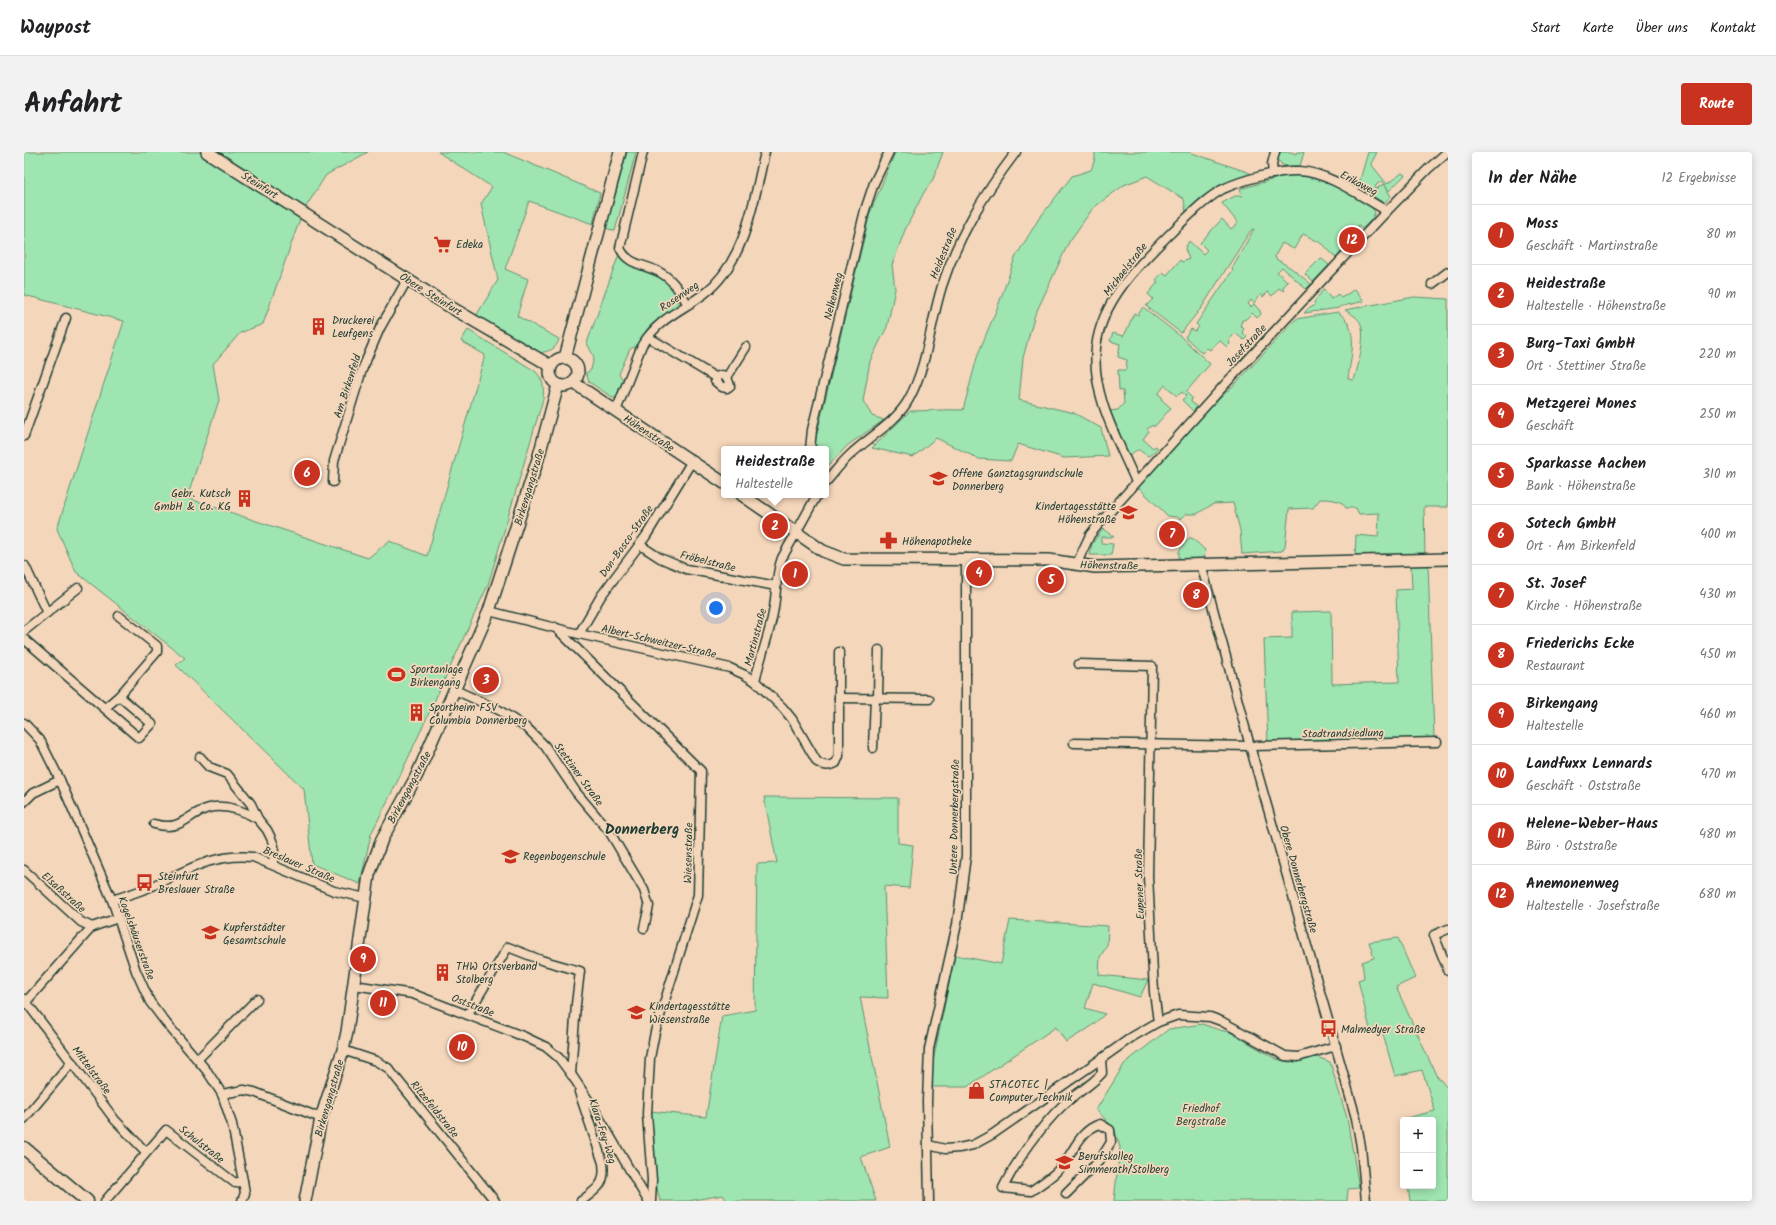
<!DOCTYPE html>
<html lang="de">
<meta charset="utf-8">
<style>
body{margin:0;font-family:Kalam,sans-serif;background:#f2f2f2;color:#202124}
.controls{position:absolute;right:12px;bottom:12px;display:grid;overflow:hidden;border-radius:4px;box-shadow:0 2px 10px #0003}
.controls button{width:36px;height:36px;display:grid;place-items:center;padding:0;border:0;border-bottom:1px solid #e0e0e0;background:#fff;color:#202124;font:20px sans-serif}
.you{position:absolute;left:692px;top:456px;width:14px;height:14px;margin:-10px;border:3px solid #fff;border-radius:50%;background:#1a73e8;box-shadow:0 0 0 6px #1a73e833}
.badge{display:grid;place-items:center;width:26px;height:26px;border-radius:50%;background:#c8321e;color:#fff;font-size:13px;font-weight:700}
.pin{position:absolute;translate:-50% -50%;border:2px solid #fff;box-shadow:0 1px 4px #0006}
.popup{position:absolute;left:697px;top:294px;width:108px;height:52px;box-sizing:border-box;display:grid;place-content:center;border-radius:4px;background:#fff;filter:drop-shadow(0 1px 3px #0005);font-size:13px;white-space:nowrap;color:#757577}
.popup b{font-size:15px;color:#202124}
.popup::after{content:'';position:absolute;left:50%;top:100%;margin-left:-8px;border:8px solid transparent;border-top-color:#fff}
.list{margin:0;padding:0;list-style:none}
h2{display:flex;justify-content:space-between;align-items:center;height:52px;margin:0;padding:0 16px;font-size:17px}
h2 small{font-size:13px;font-weight:400;color:#757577}
.list li{display:grid;grid-template-columns:26px 1fr auto;gap:12px;align-items:center;box-sizing:border-box;height:60px;padding:0 16px;border-top:1px solid #e0e0e0}
.list b{display:block;font-size:15px;white-space:nowrap}
.list p{margin:0;font-size:13px;white-space:nowrap;color:#757577}
.list em{font-size:13px;font-style:normal;color:#757577}
.map{position:relative;flex:none;width:1424px;height:1049px;overflow:hidden;border-radius:4px}
header{display:flex;align-items:center;gap:24px;box-sizing:border-box;height:56px;padding:0 20px;background:#fff;border-bottom:1px solid #e0e0e0}
header strong{font-size:19px}
nav{display:flex;gap:22px;margin-inline-start:auto;font-size:14px}
.intro{display:flex;align-items:center;justify-content:space-between;box-sizing:border-box;height:96px;padding:0 24px}
h1{margin:0;font-size:28px}
.button{padding:10px 18px;border-radius:4px;background:#c8321e;color:#fff;font-size:14px;font-weight:700}
main{display:flex;gap:24px;padding:0 24px}
aside{flex:1;background:#fff;border-radius:4px;box-shadow:0 2px 10px #0003}
.map>svg:first-child{display:block}
.green{fill:#9fe5b1;stroke:#5f9172}
.lines{fill:none;stroke-linecap:round;stroke-linejoin:round}
.street-casing{stroke:#1f3d34;stroke-width:11}
.secondary-casing{stroke:#1f3d34;stroke-width:14}
.primary-casing{stroke:#1f3d34;stroke-width:15}
.street{stroke:#f4d6ba;stroke-width:8}
.secondary{stroke:#f4d6ba;stroke-width:11}
.primary{stroke:#f4d6ba;stroke-width:12}
.labels{text-anchor:middle;stroke-width:3.5;stroke-linejoin:round;paint-order:stroke}
.street-label{font-size:11px;fill:#1f3d34;stroke:#f4d6ba}
.poi-label{font-size:11px;fill:#1f3d34;stroke:#f4d6ba;text-anchor:start}
.park-label{font-size:11px;fill:#2c4e40;stroke:#f4d6ba}
.district-label{font-size:15px;font-weight:bold;fill:#1f3d34;stroke:#f4d6ba}
</style>
<header>
<strong>Waypost</strong>
<nav><a>Start</a><a>Karte</a><a>Über uns</a><a>Kontakt</a></nav>
</header>
<div class="intro"><h1>Anfahrt</h1><a class="button">Route</a></div>
<main>
<div class="map">
<svg width="1424" height="1049" viewBox="0 0 1424 1049">
<rect width="100%" height="100%" fill="#f4d6ba"/>
<filter id="ink" filterUnits="userSpaceOnUse"><feTurbulence type="fractalNoise" baseFrequency=".025" numOctaves="2"/><feDisplacementMap in="SourceGraphic" scale="8" xChannelSelector="R" yChannelSelector="G"/><feConvolveMatrix kernelMatrix="1 2 1 2 8 2 1 2 1" color-interpolation-filters="sRGB"/></filter>
<g filter="url(#ink)">
<!-- green -->
<g class="green">
<path d="M0 0H344L302 23 283 53 276 67 239 172 216 181 189 212 195 248 163 346 344 406 365 389 403 404 461 203 437 189 444 178 511 219C520 228 520 235 519 247L464 433 374 628 347 682 336 732 288 712 280 637 152 513 161 506 52 420 33 377 100 169 0 143Z"/>
<path d="M414 0H479L576 41 569 72 505 49 481 117 504 127 493 164 535 187C532 198 525 199 515 201L452 164 474 128 457 52 468 35Z"/>
<path d="M603 0H612L591 79 582 76Z"/>
<path d="M873 0H919L909 27 899 42 881 78 868 113 871 137 863 175 846 209 839 249 848 264 860 268 824 293 802 316V297H793L791 290 846 61 870 3Z"/>
<path d="M1071 0H1165L1226 21 1227 24 1184 41 1162 61 1160 47 1123 24 1100 33 1069 56 1045 90 1010 165 999 206 995 248 1050 261 1077 276 1084 304 1040 306 994 292 987 309 955 307 912 286 889 305 848 296 886 259C904 259 921 257 939 258L954 202 974 154 991 106 1014 68 1048 24 1067 18 1071 7Z"/>
<path d="M1256 0H1267L1272 2 1273 0H1280L1276 14H1263L1258 13 1254 7Z"/>
<path d="M1344 0H1353L1347 12 1363 32 1378 21 1381 23 1365 39 1358 29 1352 33 1351 38 1359 32 1367 44 1360 51 1334 35Z"/>
<path d="M1255 24C1266 23 1279 22 1290 25 1303 28 1347 48 1351 61L1347 68 1338 77 1334 73 1333 75 1336 79 1329 87 1328 86 1324 90 1325 91 1312 106 1299 92 1279 82 1270 97 1258 91 1251 104 1252 107 1267 116 1287 132 1282 137 1258 115 1253 120 1264 130 1259 135 1260 138 1259 139 1255 136 1248 144 1244 140 1239 145 1237 142 1230 151 1227 148 1224 152 1227 155 1230 152 1236 159 1237 162 1233 166 1228 161 1222 167 1217 169 1218 170 1216 173 1220 177 1218 180 1223 185 1220 188 1211 181 1205 188 1206 192 1203 195 1195 188 1186 198 1183 196 1178 201 1161 185 1167 177 1171 179 1175 175 1172 172 1209 118 1208 116 1230 77 1227 78 1178 155 1157 181 1122 154 1129 147 1124 142 1134 130 1132 128 1139 120 1143 123 1156 108 1158 110 1165 107 1161 97 1165 89 1179 102 1183 98 1176 91 1198 67 1207 77 1214 71 1198 51 1211 44H1218L1216 37 1254 26Z"/>
<path d="M595 102 638 123 657 145 654 147V153L632 169 624 176 614 193 606 197 595 222 599 228 591 247 565 230 562 221 567 218 570 205 563 191Z"/>
<path d="M1297 106 1305 113 1289 130 1281 122Z"/>
<path d="M1300 137 1307 147 1314 142 1317 146 1331 137 1340 149 1315 155V156L1280 161 1286 155 1287 156 1291 152 1290 150Z"/>
<path d="M1390 145 1424 147V355H1400L1401 404 1331 406 1332 383 1354 385 1355 361 1335 362 1332 356H1322C1317 347 1305 347 1296 347L1289 356 1265 357 1261 394 1258 399 1218 402 1216 378 1209 351 1189 352 1173 362H1161L1156 367 1153 365 1144 364 1112 333 1161 280 1214 229 1272 167 1314 160C1336 176 1327 203 1324 227L1330 228C1334 216 1342 184 1337 172 1334 165 1327 162 1321 158Z"/>
<path d="M1119 155 1156 184 1186 212 1162 240 1168 246 1167 250 1173 255 1169 259 1158 248 1162 244 1158 240 1153 244 1141 233 1134 242 1138 245 1137 247 1147 256 1130 275 1129 273 1123 277 1125 279 1119 287 1129 296 1131 294 1134 296 1125 304C1114 300 1117 293 1105 304L1086 259 1094 258 1100 251 1099 239 1095 238 1094 218H1102L1103 208 1094 205 1096 192 1086 189 1089 181 1099 184 1101 182 1110 161 1114 163Z"/>
<path d="M1079 377 1090 385H1077V391L1089 392 1087 403H1066L1068 392Z"/>
<path d="M1165 386H1168L1181 398 1180 407H1155V399Z"/>
<path d="M1387 413H1404L1410 586 1244 592 1240 487 1268 486V460L1307 459 1308 532 1375 530 1372 438 1388 437Z"/>
<path d="M740 645 874 646V691L889 693 885 736 860 734 864 846 836 845 866 995 837 1005 852 1049H703L699 1043 664 1049H636L627 1009 626 959 682 965 698 864 731 858 733 712 753 711Z"/>
<path d="M986 768 1084 774 1083 794 1076 805 1075 823 1124 828 1116 845 1069 831 1061 856 1081 862 1065 876 1042 890 1032 875 943 935H908L909 909 931 803 977 812Z"/>
<path d="M1374 786 1391 826 1372 835 1412 923 1424 937V1049H1386L1384 1034H1409V968H1379V976L1378 967 1411 959 1398 918 1371 924 1358 879 1347 881 1334 828 1340 826 1338 810 1350 806 1345 790Z"/>
<path d="M1178 872 1195 878 1206 880 1252 907 1265 910 1293 905 1306 910 1323 966 1335 1036 1324 1037 1323 1049H1090L1096 995 1090 976 1072 958 1101 911 1145 877Z"/>
</g>
<g class="lines">
<defs>
<g id="street">
<path d="M619 0 596 96C604 114 622 112 637 121 650 128 656 141 664 152"/>
<path d="M1249 22 1248 12 1251 0"/>
<path d="M1408 132 1424 120"/>
<path d="M624 185 691 225V229L698 235 703 236 706 234 703 225 698 223 691 225"/>
<path d="M703 225 722 195"/>
<path d="M592 259 618 193C636 165 656 160 681 141 722 109 730 47 741 0"/>
<path d="M0 284 42 166"/>
<path d="M786 297 788 278 841 58 850 31 865 0"/>
<path d="M309 330 310 309 338 218 356 176 383 128"/>
<path d="M802 330C810 321 817 311 826 303 846 284 871 272 885 247 904 212 906 172 918 134 934 84 960 42 992 0"/>
<path d="M1112 330C1094 288 1067 243 1072 196 1077 147 1119 108 1153 75 1167 62 1182 46 1199 37 1218 28 1254 18 1275 19 1304 20 1338 45 1363 59"/>
<path d="M793 343 758 406C751 424 753 442 749 461 745 484 736 506 731 529L759 556 768 567 793 610C800 614 805 615 812 611L815 604V500"/>
<path d="M616 393 636 406 662 417 752 434"/>
<path d="M1177 412 1226 594 1332 966 1337 995 1342 1049"/>
<path d="M1052 413 1066 383 1074 373 1205 228 1363 59 1404 17 1423 0"/>
<path d="M1 414 23 461"/>
<path d="M465 459 555 482 706 516 721 523 731 529"/>
<path d="M95 464 133 494V500L95 544"/>
<path d="M531 475 677 619 674 743 631 880 626 906 623 962 628 1028 627 1049"/>
<path d="M0 479 54 436"/>
<path d="M555 482 577 444 622 384 668 309"/>
<path d="M0 487 115 586 128 572 95 544 81 556"/>
<path d="M1055 512 1128 514 1124 724 1130 840 1134 870"/>
<path d="M431 538 475 558 504 577 521 594 552 640 585 679 620 738 625 754 620 776"/>
<path d="M815 546 905 547"/>
<path d="M854 546 855 498"/>
<path d="M0 571 16 588 36 628 88 748 112 819 126 850 142 871 183 919 198 942 208 972 219 1029 221 1041 218 1049"/>
<path d="M1050 591 1226 594 1413 590"/>
<path d="M849 596 851 546"/>
<path d="M176 605 185 615 203 622 227 652 234 667 243 678 247 686 250 694 249 712"/>
<path d="M0 650 9 641 36 628"/>
<path d="M130 672C159 680 162 662 185 656 201 652 220 659 234 667"/>
<path d="M0 718 57 770 68 775"/>
<path d="M88 748C101 744 114 740 126 735 162 719 189 701 229 705L310 739 342 746"/>
<path d="M1424 777 1410 783 1424 818"/>
<path d="M330 833 389 842 501 885 522 895 535 906 547 922 569 955 624 1049"/>
<path d="M0 847 91 968 122 1000"/>
<path d="M0 852 68 775 94 766"/>
<path d="M444 862 484 795 517 808 556 819 552 852 547 922"/>
<path d="M319 898 352 909 364 916 471 1049"/>
<path d="M174 907 233 847"/>
<path d="M555 940 579 1011C582 1033 573 1037 557 1049"/>
<path d="M198 942 220 938 230 940 297 966"/>
<path d="M0 967 48 910"/>
<path d="M904 993 921 997 935 996 949 993 969 982 1077 907"/>
<path d="M1042 1042 1076 1008 1087 990 1086 978 1076 972C1055 979 1051 998 1038 1014 1030 1024 1017 1032 1007 1039L979 1036C992 1009 1018 973 1039 953 1052 941 1067 934 1078 921L1077 907 1108 885 1134 870 1154 863 1186 865 1197 869 1261 904 1274 905 1312 894"/>
<path d="M81 1049 142 978 211 1031 219 1029"/>
<path d="M905 1049 903 949 905 897 933 772 942 704V406"/>
</g>
<g id="secondary">
<path d="M183 0 423 153 527 214"/>
<circle cx="540" cy="220" r="14"/>
<path d="M541 206 596 0"/>
<path d="M550 231 700 331"/>
<path d="M718 343 799 399 820 407 1025 408 1071 415 1424 407"/>
<path d="M281 1049 297 966 319 898 323 880 345 723 358 687 392 625 465 459 514 307 534 233"/>
</g>
<path id="primary" d="M0 996 63 1049"/>
</defs>
<!-- street casing -->
<use href="#street" class="street-casing"/>
<!-- secondary casing -->
<use href="#secondary" class="secondary-casing"/>
<!-- primary casing -->
<use href="#primary" class="primary-casing"/>
<!-- street -->
<use href="#street" class="street"/>
<!-- secondary -->
<use href="#secondary" class="secondary"/>
<!-- primary -->
<use href="#primary" class="primary"/>
</g>
</g>
<!-- icons -->
<defs>
<symbol id="supermarket-bare" viewBox="-9 -9 18 18"><path d="M-6-5.5h2.5l.6 2H6L4.5 2H-2.5L-4.4-4H-6ZM-1.5 3.2a1.3 1.3 0 1 0 .1 0ZM3 3.2a1.3 1.3 0 1 0 .1 0Z" fill="#c8321e" stroke="#f4d6ba" stroke-width="2.5" paint-order="stroke"/></symbol>
<symbol id="building-bare" viewBox="-9 -9 18 18"><path d="M-4-6H4V6H1V3H-1V6H-4ZM-2.5-4.3h1.7v1.8h-1.7ZM.8-4.3h1.7v1.8H.8ZM-2.5-1h1.7V.8h-1.7ZM.8-1h1.7V.8H.8Z" fill="#c8321e" stroke="#f4d6ba" stroke-width="2.5" paint-order="stroke"/></symbol>
<symbol id="school-bare" viewBox="-9 -9 18 18"><path d="M0-5L7-2L0 1L-7-2ZM-4 1L0 2.5L4 1V4Q0 6-4 4Z" fill="#c8321e" stroke="#f4d6ba" stroke-width="2.5" paint-order="stroke"/></symbol>
<symbol id="pharmacy-bare" viewBox="-9 -9 18 18"><path d="M-2-6h4v4h4v4h-4v4h-4v-4h-4v-4h4Z" fill="#c8321e" stroke="#f4d6ba" stroke-width="2.5" paint-order="stroke"/></symbol>
<symbol id="stadium-bare" viewBox="-9 -9 18 18"><path d="M0-5a6.5 5 0 1 0 0 10a6.5 5 0 1 0 0-10ZM-3.5-1.8h7v3.6h-7Z" fill="#c8321e" stroke="#f4d6ba" stroke-width="2.5" paint-order="stroke"/></symbol>
<symbol id="bus-bare" viewBox="-9 -9 18 18"><path d="M-5-6H5V4H4V6H2V4H-2V6H-4V4H-5ZM-3.5-4V0h7V-4ZM-3.5 1.2v1.5H-2V1.2ZM2 1.2v1.5H3.5V1.2Z" fill="#c8321e" stroke="#f4d6ba" stroke-width="2.5" paint-order="stroke"/></symbol>
<symbol id="shop-bare" viewBox="-9 -9 18 18"><path d="M-5-2.5h2.3a2.7 3.5 0 0 1 5.4 0H5L5.5 6h-11ZM-1.5-2.5h3a1.5 2.3 0 0 0-3 0Z" fill="#c8321e" stroke="#f4d6ba" stroke-width="2.5" paint-order="stroke"/></symbol>
</defs>
<g fill-rule="evenodd">
<use href="#supermarket-bare" x="406" y="80" width="25" height="25"/>
<use href="#building-bare" x="282" y="162" width="25" height="25"/>
<use href="#school-bare" x="902" y="314" width="25" height="25"/>
<use href="#building-bare" x="208" y="334" width="25" height="25"/>
<use href="#school-bare" x="1092" y="348" width="25" height="25"/>
<use href="#pharmacy-bare" x="852" y="376" width="25" height="25"/>
<use href="#stadium-bare" x="360" y="510" width="25" height="25"/>
<use href="#building-bare" x="380" y="548" width="25" height="25"/>
<use href="#school-bare" x="474" y="692" width="25" height="25"/>
<use href="#bus-bare" x="108" y="718" width="25" height="25"/>
<use href="#school-bare" x="174" y="768" width="25" height="25"/>
<use href="#building-bare" x="406" y="808" width="25" height="25"/>
<use href="#school-bare" x="600" y="848" width="25" height="25"/>
<use href="#bus-bare" x="1292" y="864" width="25" height="25"/>
<use href="#shop-bare" x="940" y="926" width="25" height="25"/>
<use href="#school-bare" x="1028" y="998" width="25" height="25"/>
</g>
<g class="labels">
<!-- street labels -->
<g class="street-label">
<text transform="translate(1335 31) rotate(28)" y="4">Erikaweg</text>
<text transform="translate(236 33) rotate(32)" y="4">Steinfurt</text>
<text transform="translate(919 101) rotate(-68)" y="4">Heidestraße</text>
<text transform="translate(1101 117) rotate(-52)" y="4">Michaelstraße</text>
<text transform="translate(407 142) rotate(32)" y="4">Obere Steinfurt</text>
<text transform="translate(655 144) rotate(-34)" y="4">Rosenweg</text>
<text transform="translate(809 144) rotate(-76)" y="4">Nelkenweg</text>
<text transform="translate(1222 193) rotate(-47)" y="4">Josefstraße</text>
<text transform="translate(323 234) rotate(-72)" y="4">Am Birkenfeld</text>
<text transform="translate(625 281) rotate(33)" y="4">Höhenstraße</text>
<text transform="translate(505 335) rotate(-73)" y="4">Birkengangstraße</text>
<text transform="translate(602 389) rotate(-55)" y="4">Don-Bosco-Straße</text>
<text transform="translate(684 409) rotate(14)" y="4">Fröbelstraße</text>
<text transform="translate(1085 413) rotate(1)" y="4">Höhenstraße</text>
<text transform="translate(731 485) rotate(-75)" y="4">Martinstraße</text>
<text transform="translate(635 489) rotate(13)" y="4">Albert-Schweitzer-Straße</text>
<text transform="translate(1319 581) rotate(-1)" y="4">Stadtrandsiedlung</text>
<text transform="translate(555 622) rotate(54)" y="4">Stettiner Straße</text>
<text transform="translate(385 635) rotate(-62)" y="4">Birkengangstraße</text>
<text transform="translate(930 665) rotate(-89)" y="4">Untere Donnerbergstraße</text>
<text transform="translate(664 701) rotate(-89)" y="4">Wiesenstraße</text>
<text transform="translate(275 712) rotate(23)" y="4">Breslauer Straße</text>
<text transform="translate(1275 727) rotate(74)" y="4">Obere Donnerbergstraße</text>
<text transform="translate(1115 732) rotate(-92)" y="4">Eupener Straße</text>
<text transform="translate(40 740) rotate(42)" y="4">Elsaßstraße</text>
<text transform="translate(113 786) rotate(70)" y="4">Kogelshäuserstraße</text>
<text transform="translate(449 853) rotate(21)" y="4">Oststraße</text>
<text transform="translate(68 918) rotate(53)" y="4">Mittelstraße</text>
<text transform="translate(305 946) rotate(-74)" y="4">Birkengangstraße</text>
<text transform="translate(411 957) rotate(51)" y="4">Ritzefeldstraße</text>
<text transform="translate(579 979) rotate(72)" y="4">Klara-Fey-Weg</text>
<text transform="translate(178 992) rotate(38)" y="4">Schulstraße</text>
</g>
<!-- poi labels -->
<g class="poi-label">
<text x="432" y="96">Edeka</text>
<text x="308" y="172">Druckerei<tspan x="308" dy="13">Leufgens</tspan></text>
<text x="928" y="325">Offene Ganztagsgrundschule<tspan x="928" dy="13">Donnerberg</tspan></text>
<text x="207" y="345" text-anchor="end">Gebr. Kutsch<tspan x="207" dy="13">GmbH &amp; Co. KG</tspan></text>
<text x="1092" y="358" text-anchor="end">Kindertagesstätte<tspan x="1092" dy="13">Höhenstraße</tspan></text>
<text x="878" y="393">Höhenapotheke</text>
<text x="386" y="521">Sportanlage<tspan x="386" dy="13">Birkengang</tspan></text>
<text x="405" y="559">Sportheim FSV<tspan x="405" dy="13">Columbia Donnerberg</tspan></text>
<text x="499" y="708">Regenbogenschule</text>
<text x="134" y="728">Steinfurt<tspan x="134" dy="13">Breslauer Straße</tspan></text>
<text x="199" y="779">Kupferstädter<tspan x="199" dy="13">Gesamtschule</tspan></text>
<text x="432" y="818">THW Ortsverband<tspan x="432" dy="13">Stolberg</tspan></text>
<text x="625" y="858">Kindertagesstätte<tspan x="625" dy="13">Wiesenstraße</tspan></text>
<text x="1317" y="881">Malmedyer Straße</text>
<text x="965" y="936">STACOTEC |<tspan x="965" dy="13">Computer Technik</tspan></text>
<text x="1054" y="1008">Berufskolleg<tspan x="1054" dy="13">Simmerath/Stolberg</tspan></text>
</g>
<!-- park labels -->
<g class="park-label">
<text x="1177" y="960">Friedhof<tspan x="1177" dy="13">Bergstraße</tspan></text>
</g>
<!-- district labels -->
<g class="district-label">
<text x="618" y="682">Donnerberg</text>
</g>
</g>
</svg>
<div class="controls">
<button>+</button>
<button>−</button>
</div>
<div class="you"></div>
<div class="pin badge" style="left:771px;top:422px">1</div>
<div class="pin badge" style="left:751px;top:374px">2</div>
<div class="popup"><b>Heidestraße</b>Haltestelle</div>
<div class="pin badge" style="left:462px;top:528px">3</div>
<div class="pin badge" style="left:955px;top:421px">4</div>
<div class="pin badge" style="left:1027px;top:428px">5</div>
<div class="pin badge" style="left:283px;top:321px">6</div>
<div class="pin badge" style="left:1148px;top:382px">7</div>
<div class="pin badge" style="left:1172px;top:443px">8</div>
<div class="pin badge" style="left:339px;top:807px">9</div>
<div class="pin badge" style="left:438px;top:895px">10</div>
<div class="pin badge" style="left:359px;top:851px">11</div>
<div class="pin badge" style="left:1328px;top:88px">12</div>
</div>
<aside>
<h2>In der Nähe<small>12 Ergebnisse</small></h2>
<ul class="list">
<li><span class="badge">1</span><div><b>Moss</b><p>Geschäft · Martinstraße</p></div><em>80 m</em></li>
<li><span class="badge">2</span><div><b>Heidestraße</b><p>Haltestelle · Höhenstraße</p></div><em>90 m</em></li>
<li><span class="badge">3</span><div><b>Burg-Taxi GmbH</b><p>Ort · Stettiner Straße</p></div><em>220 m</em></li>
<li><span class="badge">4</span><div><b>Metzgerei Mones</b><p>Geschäft</p></div><em>250 m</em></li>
<li><span class="badge">5</span><div><b>Sparkasse Aachen</b><p>Bank · Höhenstraße</p></div><em>310 m</em></li>
<li><span class="badge">6</span><div><b>Sotech GmbH</b><p>Ort · Am Birkenfeld</p></div><em>400 m</em></li>
<li><span class="badge">7</span><div><b>St. Josef</b><p>Kirche · Höhenstraße</p></div><em>430 m</em></li>
<li><span class="badge">8</span><div><b>Friederichs Ecke</b><p>Restaurant</p></div><em>450 m</em></li>
<li><span class="badge">9</span><div><b>Birkengang</b><p>Haltestelle</p></div><em>460 m</em></li>
<li><span class="badge">10</span><div><b>Landfuxx Lennards</b><p>Geschäft · Oststraße</p></div><em>470 m</em></li>
<li><span class="badge">11</span><div><b>Helene-Weber-Haus</b><p>Büro · Oststraße</p></div><em>480 m</em></li>
<li><span class="badge">12</span><div><b>Anemonenweg</b><p>Haltestelle · Josefstraße</p></div><em>680 m</em></li>
</ul>
</aside>
</main>
